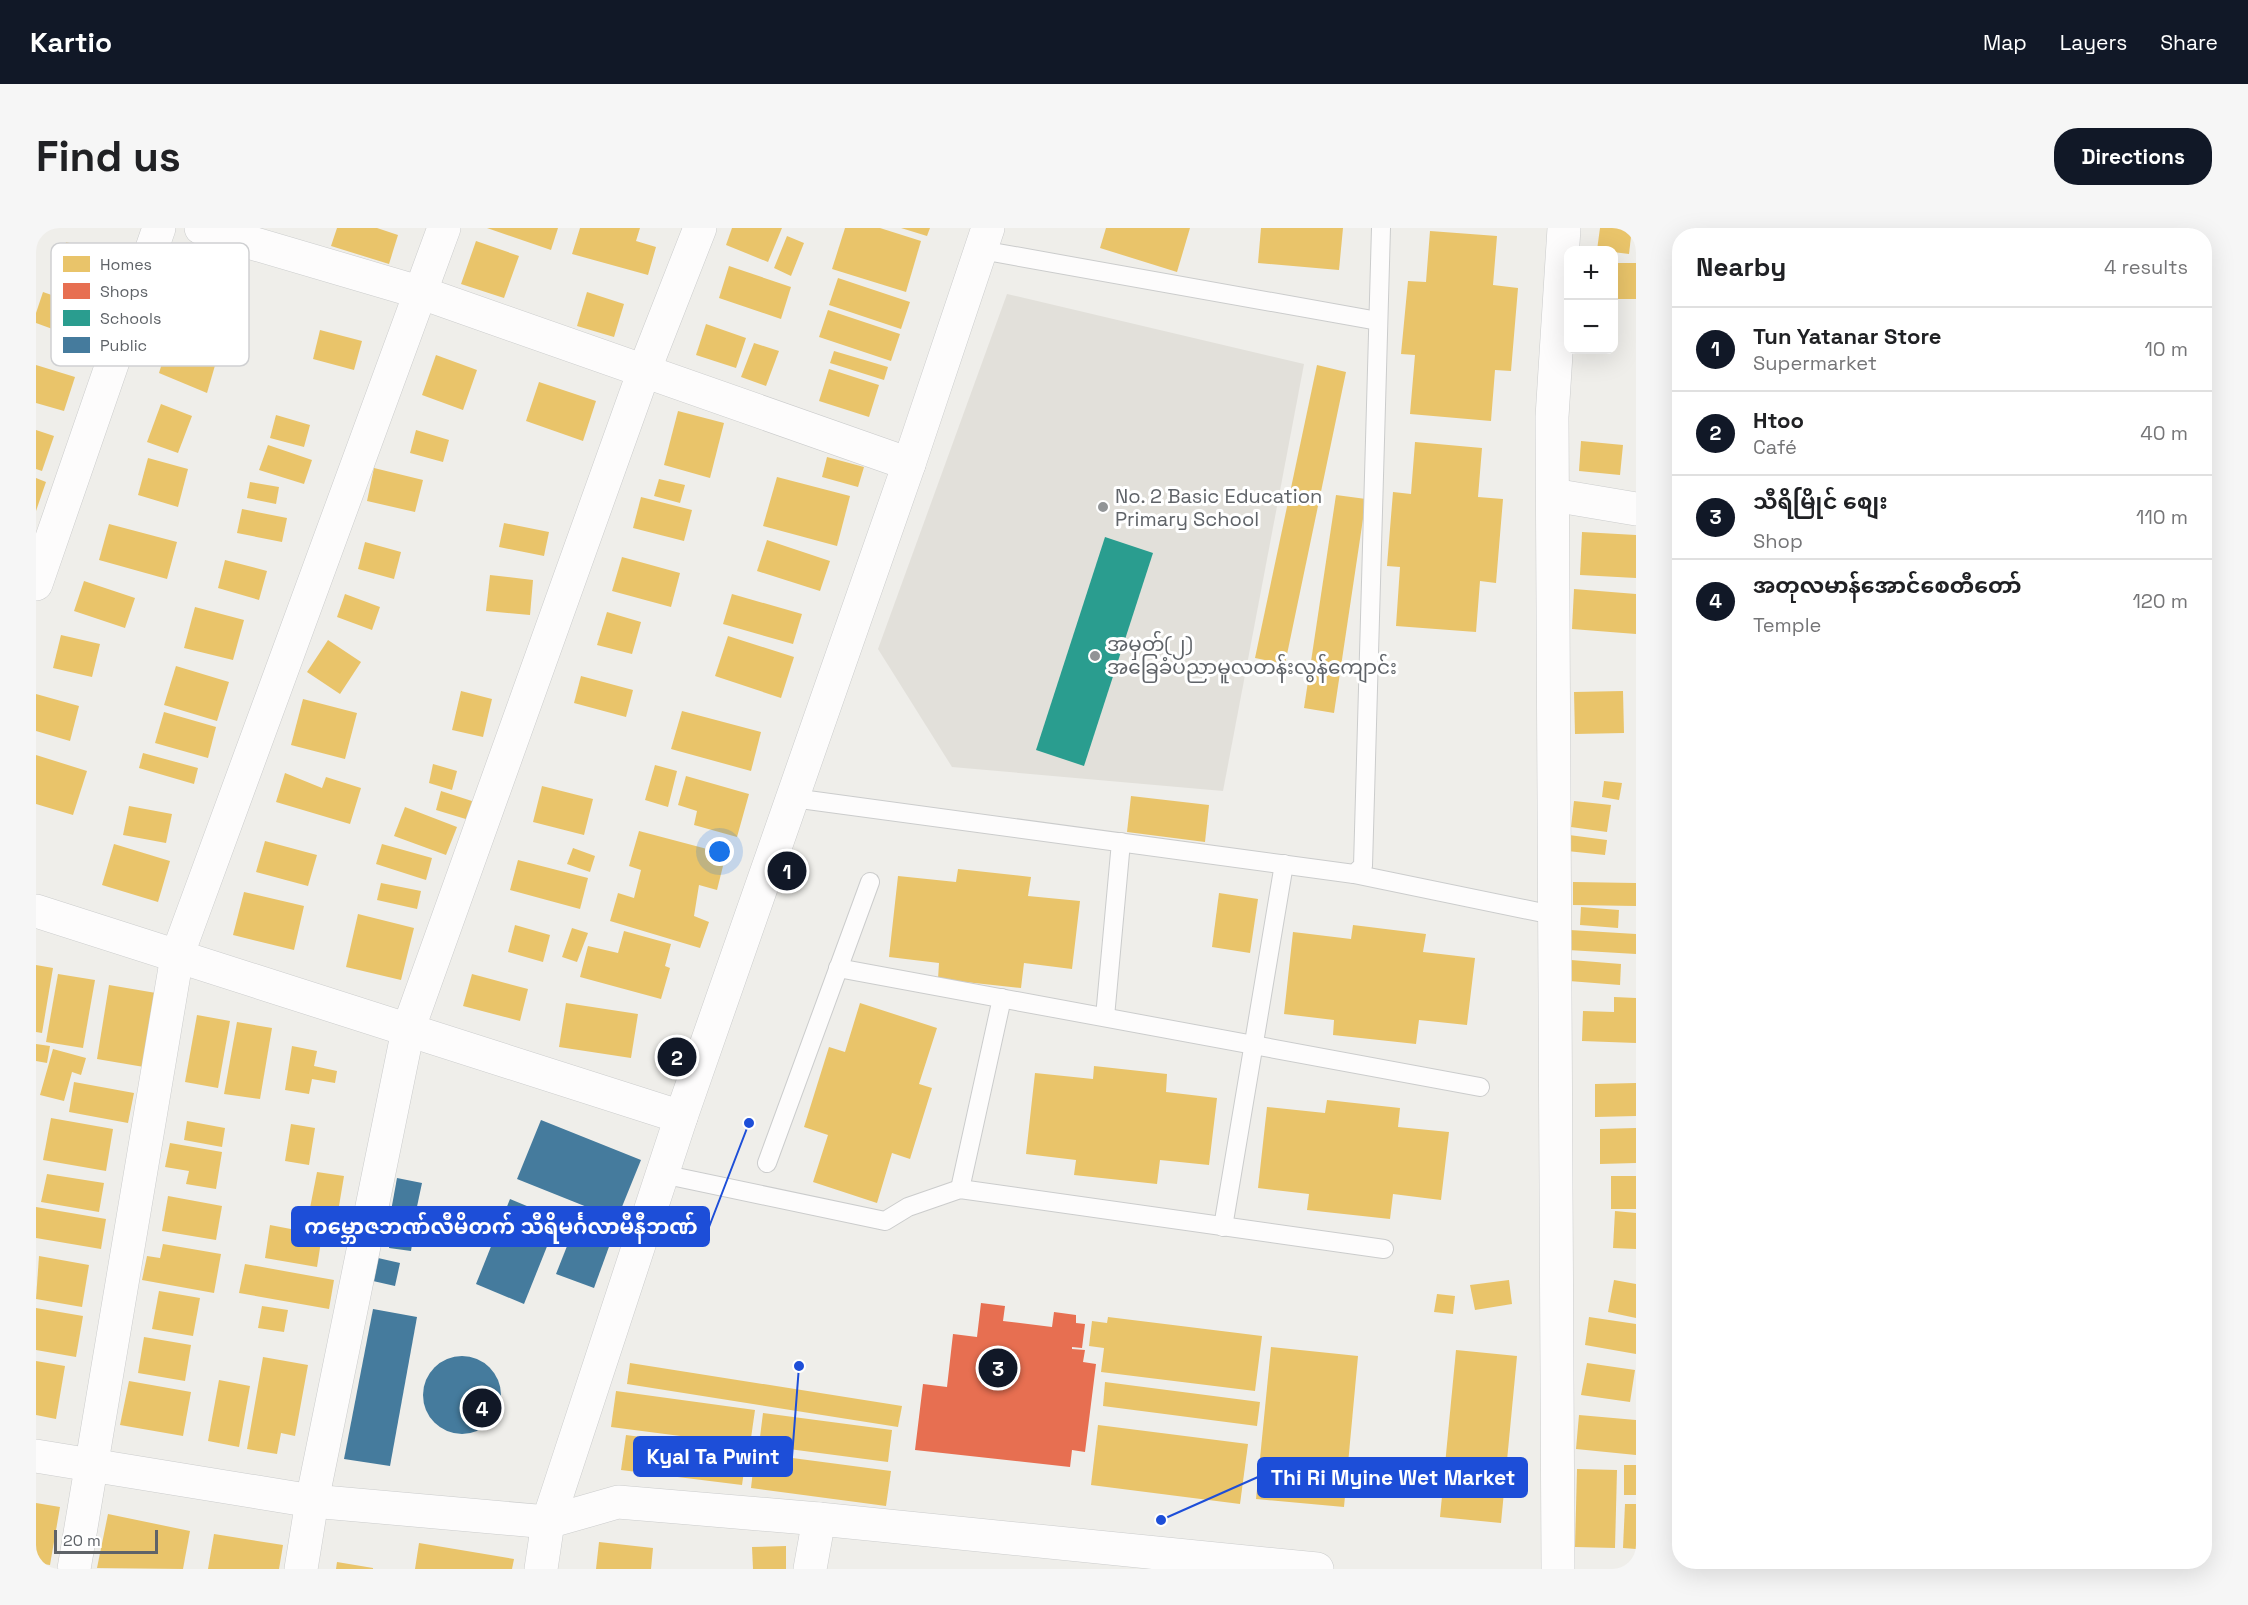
<!DOCTYPE html>
<meta charset="utf-8">
<style>
body{margin:0;font-family:"Space Grotesk","Noto Sans Myanmar",sans-serif;background:#f6f6f6;color:#202124}
.controls{position:absolute;right:18px;top:18px;display:grid;overflow:hidden;border-radius:12px;box-shadow:0 6px 24px #0002}
.controls button{width:54px;height:54px;display:grid;place-items:center;padding:0;border:0;border-bottom:2px solid #e0e0e0;background:#fff;color:#202124;font:30px sans-serif}
.scale{position:absolute;left:18px;bottom:15px;width:104px;box-sizing:border-box;padding-left:6px;border:3px solid #5f6368;border-top:0;font-size:16px;line-height:21px;white-space:nowrap;color:#5f6368;-webkit-text-stroke:4px #fff;paint-order:stroke}
.you{position:absolute;left:684px;top:624px;width:21px;height:21px;margin:-15px;border:4px solid #fff;border-radius:50%;background:#1a73e8;box-shadow:0 0 0 9px #1a73e833}
.badge{display:grid;place-items:center;width:39px;height:39px;border-radius:50%;background:#111827;color:#fff;font-size:20px;font-weight:700}
.pin{position:absolute;translate:-50% -50%;border:3px solid #fff;box-shadow:0 2px 6px #0006}
.list{margin:0;padding:0;list-style:none}
h2{display:flex;justify-content:space-between;align-items:center;height:78px;margin:0;padding:0 24px;font-size:26px}
h2 small{font-size:20px;font-weight:400;color:#757577}
.list li{display:grid;grid-template-columns:39px 1fr auto;gap:18px;align-items:center;box-sizing:border-box;height:84px;padding:0 24px;border-top:2px solid #e0e0e0}
.list b{display:block;font-size:22px;white-space:nowrap}
.list p{margin:0;font-size:20px;white-space:nowrap;color:#757577}
.list em{font-size:20px;font-style:normal;color:#757577}
.map{position:relative;flex:none;width:1600px;height:1341px;overflow:hidden;border-radius:24px}
header{display:flex;align-items:center;gap:36px;box-sizing:border-box;height:84px;padding:0 30px;background:#111827;color:#fff}
header strong{font-size:28px}
nav{display:flex;gap:33px;margin-inline-start:auto;font-size:21px}
.intro{display:flex;align-items:center;justify-content:space-between;box-sizing:border-box;height:144px;padding:0 36px}
h1{margin:0;font-size:42px}
.button{padding:15px 27px;border-radius:24px;background:#111827;color:#fff;font-size:21px;font-weight:700}
main{display:flex;gap:36px;padding:0 36px}
aside{flex:1;background:#fff;border-radius:24px;box-shadow:0 6px 24px #0002}
.map>svg:first-child{display:block}
.education{fill:#e2e0da}
.homes{fill:#e9c46a}
.shops{fill:#e76f51}
.schools{fill:#2a9d8f}
.public{fill:#457b9d}
.lines{fill:none;stroke-linecap:round;stroke-linejoin:round}
.service-casing{stroke:#cbcccc;stroke-width:20}
.minor-casing{stroke:#cbcccc;stroke-width:34}
.service{stroke:#fdfcfc;stroke-width:18}
.minor{stroke:#fdfcfc;stroke-width:33}
.poi-dot{fill:#919496;stroke:#fff;stroke-width:2}
.labels{text-anchor:middle;stroke-width:6;stroke-linejoin:round;paint-order:stroke}
.poi-label{font-size:20px;fill:#5f6368;stroke:#fff;text-anchor:start}
.key{fill:#fff;stroke:#cfd0d2;stroke-width:1.5}
.key-label{font-size:16px;fill:#5f6368}
.leader{fill:none;stroke:#1d4ed8;stroke-width:2}
.callout-dot{fill:#1d4ed8;stroke:#fff;stroke-width:2}
.callout{fill:#1d4ed8;stroke:#1d4ed8;stroke-width:2}
.callout-label{font-size:21px;text-anchor:middle;font-weight:bold;fill:#fff}
</style>
<header>
<strong>Kartio</strong>
<nav><a>Map</a><a>Layers</a><a>Share</a></nav>
</header>
<div class="intro"><h1>Find us</h1><a class="button">Directions</a></div>
<main>
<div class="map">
<svg width="1600" height="1341" viewBox="0 0 1600 1341">
<rect width="100%" height="100%" fill="#efeeea"/>
<!-- education -->
<path class="education" d="M971 66 1268 136 1187 563 916 539 842 421Z"/>
<!-- homes -->
<g class="homes">
<path d="M301 0H341L362 7 353 36 295 18Z"/>
<path d="M451 0H522L515 22Z"/>
<path d="M544 0H604L600 13 620 19 612 47 536 26Z"/>
<path d="M696 0H746L732 34 690 17Z"/>
<path d="M809 0H844L885 13 870 64 796 41Z"/>
<path d="M865 0H894L891 8Z"/>
<path d="M1070 0H1154L1141 44 1064 20Z"/>
<path d="M1225 0H1307L1303 42 1222 35Z"/>
<path d="M1564 0H1596L1593 26 1561 22Z"/>
<path d="M1394 3 1461 8 1457 57 1482 60 1475 143 1459 142 1455 193 1374 186 1379 127 1365 126 1372 53 1390 54Z"/>
<path d="M751 8 768 15 755 48 738 40Z"/>
<path d="M440 13 483 28 468 70 425 56Z"/>
<path d="M30 14 72 25 64 54 22 43Z"/>
<rect x="1578" y="35" width="22" height="36"/>
<path d="M693 38 755 59 745 91 683 70Z"/>
<path d="M802 50 874 74 865 101 793 77Z"/>
<path d="M7 64 62 83 52 114 0 95V85Z"/>
<path d="M551 64 588 76 578 109 541 98Z"/>
<path d="M792 82 864 106 855 133 783 109Z"/>
<path d="M670 96 710 110 700 140 660 127Z"/>
<path d="M284 102 326 113 318 142 277 131Z"/>
<path d="M718 115 743 123 730 158 705 149Z"/>
<path d="M132 116 180 134 171 165 123 145Z"/>
<path d="M798 123 852 139 848 152 794 135Z"/>
<path d="M400 127 441 142 427 182 386 167Z"/>
<path d="M0 137 39 149 28 183 0 175Z"/>
<path d="M1281 137 1310 144 1249 436 1219 430Z"/>
<path d="M793 141 843 157 833 189 783 173Z"/>
<path d="M503 154 560 173 547 213 490 193Z"/>
<path d="M125 176 156 188 142 225 111 214Z"/>
<path d="M642 183 688 195 674 250 628 237Z"/>
<path d="M240 187 274 197 268 219 234 210Z"/>
<path d="M0 202 18 208 6 243 0 241Z"/>
<path d="M380 202 413 212 407 234 374 225Z"/>
<path d="M1545 213 1587 217 1584 247 1543 243Z"/>
<path d="M1379 214 1446 220 1442 269 1467 271 1460 355 1444 353 1440 404 1360 398 1364 339 1351 338 1357 264 1375 266Z"/>
<path d="M232 217 276 232 268 256 223 242Z"/>
<path d="M791 229 828 239 822 259 786 249Z"/>
<path d="M112 230 152 241 142 279 102 267Z"/>
<path d="M338 240 387 252 379 284 331 273Z"/>
<path d="M741 249 814 268 801 318 727 298Z"/>
<path d="M0 250 10 254 0 283Z"/>
<path d="M623 251 649 257 644 275 618 268Z"/>
<path d="M214 254 243 259 240 276 211 270Z"/>
<path d="M1300 267 1330 271 1298 485 1268 480Z"/>
<path d="M605 269 656 282 648 313 597 300Z"/>
<path d="M206 281 251 290 246 314 201 305Z"/>
<path d="M468 295 513 304 508 328 463 319Z"/>
<path d="M73 296 141 314 131 351 63 332Z"/>
<path d="M1546 304 1600 307V350L1544 347Z"/>
<path d="M731 312 794 333 784 363 721 343Z"/>
<path d="M329 314 365 324 358 351 322 341Z"/>
<path d="M586 329 644 345 635 379 576 363Z"/>
<path d="M189 332 231 343 223 372 182 360Z"/>
<path d="M454 347 497 352 494 387 450 383Z"/>
<path d="M48 353 99 370 89 400 38 383Z"/>
<path d="M1538 361 1600 366V406L1536 401Z"/>
<path d="M309 366 344 379 336 402 301 389Z"/>
<path d="M696 366 766 386 757 416 687 396Z"/>
<path d="M159 379 208 392 197 432 148 420Z"/>
<path d="M571 384 605 394 596 426 561 417Z"/>
<path d="M25 407 64 416 56 449 17 440Z"/>
<path d="M692 408 758 429 745 470 679 448Z"/>
<path d="M292 412 325 434 304 466 271 444Z"/>
<path d="M140 438 193 454 181 493 128 477Z"/>
<path d="M545 448 597 462 590 489 538 475Z"/>
<path d="M425 463 456 471 447 509 416 502Z"/>
<path d="M1587 463 1588 505 1539 506 1538 464Z"/>
<path d="M0 466 43 478 34 513 0 503Z"/>
<path d="M267 471 321 485 309 531 255 517Z"/>
<path d="M646 483 725 504 715 543 635 521Z"/>
<path d="M128 484 180 499 172 530 119 515Z"/>
<path d="M107 525 162 540 158 556 103 540Z"/>
<path d="M0 527 51 543 37 587 0 576Z"/>
<path d="M397 536 421 543 416 562 393 555Z"/>
<path d="M619 537 641 543 632 579 609 572Z"/>
<path d="M249 545 286 560 290 549 325 560 314 596 240 574Z"/>
<path d="M650 548 713 566 701 609 658 597 661 583 642 577Z"/>
<path d="M1568 553 1586 555 1583 572 1566 569Z"/>
<path d="M506 558 557 571 548 607 497 594Z"/>
<path d="M405 563 439 574 433 592 400 582Z"/>
<path d="M1095 568 1173 577 1169 614 1091 604Z"/>
<path d="M1538 573 1575 577 1571 604 1535 599Z"/>
<path d="M93 578 136 586 130 615 87 607Z"/>
<path d="M369 579 421 599 410 627 358 608Z"/>
<path d="M603 603 690 626 681 662 663 657 658 688 673 694 664 720 574 693 582 665 598 670 605 642 593 638Z"/>
<path d="M1533 607 1571 612 1569 627 1531 623Z"/>
<path d="M229 613 281 627 272 658 220 644Z"/>
<path d="M78 616 134 633 122 674 66 657Z"/>
<path d="M346 616 396 630 390 652 340 636Z"/>
<path d="M537 620 559 628 554 644 531 636Z"/>
<path d="M482 632 552 650 544 681 474 662Z"/>
<path d="M922 641 995 649 992 668 1044 673 1036 741 988 735 985 760 902 751 903 735 853 729 862 648 920 654Z"/>
<path d="M1537 654 1600 655V678L1537 677Z"/>
<path d="M345 655 385 663 381 681 341 672Z"/>
<path d="M208 664 268 678 258 722 197 707Z"/>
<path d="M1183 665 1222 671 1214 725 1176 719Z"/>
<path d="M1545 679 1583 682 1582 700 1544 697Z"/>
<path d="M322 686 378 700 365 752 310 739Z"/>
<path d="M479 697 514 707 507 734 472 724Z"/>
<path d="M1317 697 1390 706 1387 724 1439 730 1431 797 1383 792 1380 816 1297 807 1298 792 1248 786 1257 704 1315 711Z"/>
<path d="M536 700 552 705 541 734 526 729Z"/>
<path d="M1534 702 1600 706V726L1532 722Z"/>
<path d="M588 703 635 716 629 738 634 740 625 771 544 749 552 718 582 725Z"/>
<path d="M1535 732 1585 736 1584 757 1533 753Z"/>
<path d="M0 737 17 740 6 805 0 804Z"/>
<path d="M22 746 59 752 47 820 10 814Z"/>
<path d="M436 746 492 761 484 793 427 778Z"/>
<path d="M73 757 120 765 108 839 61 831Z"/>
<path d="M1578 769 1600 770V815L1546 813 1547 783 1578 784Z"/>
<path d="M530 775 602 786 595 830 523 819Z"/>
<path d="M824 775 901 800 883 856 896 860 874 931 856 925 841 975 777 954 792 907 768 899 793 819 809 824Z"/>
<path d="M161 787 194 793 182 860 149 854Z"/>
<path d="M201 794 236 800 224 871 188 866Z"/>
<path d="M0 816 14 818 11 835 0 833Z"/>
<path d="M256 818 281 823 278 838 301 843 299 855 276 851 273 866 249 862Z"/>
<path d="M17 821 50 830 45 847 36 844 28 873 4 867Z"/>
<path d="M1058 838 1131 846 1130 864 1181 870 1173 937 1124 932 1121 956 1038 947 1040 932 990 926 999 845 1057 851Z"/>
<path d="M38 854 98 865 92 895 33 884Z"/>
<path d="M1600 855V888L1559 889V856Z"/>
<path d="M1291 872 1364 880 1362 899 1413 904 1405 972 1357 966 1354 991 1271 982 1273 966 1222 960 1231 879 1289 885Z"/>
<path d="M15 890 77 901 70 943 7 932Z"/>
<path d="M151 893 189 900 186 919 148 912Z"/>
<path d="M255 896 279 900 273 937 249 933Z"/>
<path d="M1600 900V935L1564 936V901Z"/>
<path d="M134 915 186 924 180 961 150 956 153 943 129 939Z"/>
<path d="M281 944 308 948 302 984 274 980Z"/>
<path d="M11 946 68 955 63 984 5 974Z"/>
<rect x="1575" y="948" width="25" height="33"/>
<path d="M132 968 186 978 180 1012 126 1003Z"/>
<path d="M0 979 70 991 65 1021 0 1010Z"/>
<path d="M1579 983 1600 985V1021L1577 1020Z"/>
<path d="M234 997 286 1007 281 1039 229 1030Z"/>
<path d="M127 1016 185 1026 178 1065 106 1052 111 1028 124 1030Z"/>
<path d="M3 1028 53 1037 46 1079 0 1071Z"/>
<path d="M209 1036 298 1052 293 1081 203 1065Z"/>
<path d="M1473 1052 1476 1076 1439 1082 1434 1057Z"/>
<path d="M1578 1052 1600 1056V1090L1572 1084Z"/>
<path d="M123 1063 164 1070 157 1108 116 1101Z"/>
<path d="M1401 1066 1419 1068 1417 1086 1398 1084Z"/>
<path d="M226 1078 252 1082 248 1104 222 1100Z"/>
<path d="M0 1080 47 1088 40 1129 0 1122Z"/>
<path d="M1072 1089 1226 1108 1219 1163 1065 1144 1068 1120 1053 1118 1056 1093 1071 1095Z"/>
<path d="M1553 1089 1600 1096V1126L1549 1117Z"/>
<path d="M108 1109 155 1117 149 1153 102 1145Z"/>
<path d="M1235 1119 1322 1128 1308 1279 1220 1271Z"/>
<path d="M1420 1122 1481 1128 1465 1295 1404 1289Z"/>
<path d="M227 1129 272 1137 259 1208 245 1205 241 1226 211 1221Z"/>
<path d="M0 1133 29 1138 20 1191 0 1187Z"/>
<path d="M594 1135 866 1178 862 1199 591 1156Z"/>
<path d="M1551 1135 1599 1142 1594 1174 1545 1167Z"/>
<path d="M183 1152 214 1158 203 1219 172 1213Z"/>
<path d="M93 1153 155 1164 147 1208 84 1197Z"/>
<path d="M1069 1154 1224 1174 1221 1198 1067 1178Z"/>
<path d="M580 1163 719 1182 714 1217 575 1199Z"/>
<path d="M727 1185 856 1202 852 1234 723 1217Z"/>
<path d="M1543 1187 1600 1192V1227L1540 1221Z"/>
<path d="M1062 1197 1212 1216 1204 1276 1055 1257Z"/>
<path d="M590 1207 711 1223 706 1257 585 1242Z"/>
<path d="M719 1225 855 1243 850 1278 715 1260Z"/>
<rect x="1588" y="1237" width="12" height="30"/>
<path d="M1541 1241 1581 1242 1579 1320 1539 1319Z"/>
<path d="M0 1275 24 1279 14 1337 0 1335Z"/>
<path d="M1589 1276H1600V1321L1587 1320Z"/>
<path d="M72 1286 154 1303 147 1341 61 1340Z"/>
<path d="M178 1306 247 1317 243 1341H172Z"/>
<path d="M563 1314 617 1320 615 1341H560Z"/>
<path d="M383 1315 478 1331 476 1341H379Z"/>
<path d="M750 1318V1341H717L716 1319Z"/>
<path d="M301 1334 337 1340V1341H300Z"/>
</g>
<!-- shops -->
<path class="shops" d="M945 1075 969 1078 967 1093 1016 1099 1018 1084 1040 1087V1095L1049 1096 1046 1120 1036 1119V1121L1049 1122 1047 1134 1060 1136 1049 1224 1036 1222 1034 1239 879 1222 887 1156 911 1159 917 1106 941 1109Z"/>
<!-- schools -->
<path class="schools" d="M1069 309 1117 325 1048 538 1000 522Z"/>
<!-- public -->
<g class="public">
<path d="M505 892 605 932 581 991 481 951Z"/>
<path d="M361 950 386 955 379 988 355 983Z"/>
<path d="M474 971 522 991 488 1076 440 1056Z"/>
<path d="M358 993 379 997 375 1023 353 1020Z"/>
<path d="M537 1003 574 1016 558 1060 520 1046Z"/>
<path d="M342 1030 364 1035 359 1058 337 1053Z"/>
<path d="M337 1081 381 1089 354 1238 308 1231Z"/>
<circle cx="426" cy="1167" r="39"/>
</g>
<g class="lines">
<defs>
<g id="service">
<path d="M945 22 1342 93"/>
<path d="M757 570 1318 646 1327 638 1345 0"/>
<path d="M1318 646 1517 687"/>
<path d="M802 740 1444 859"/>
<path d="M1069 789 1085 614"/>
<path d="M731 935 834 654"/>
<path d="M626 946 849 993 872 979 924 961 1348 1021"/>
<path d="M924 961 966 770"/>
<path d="M1187 999 1248 636"/>
</g>
<g id="minor">
<path d="M165 0 386 65 873 236"/>
<path d="M1517 267 1600 281"/>
<path d="M0 356 123 0"/>
<path d="M0 683 645 889"/>
<path d="M0 1228 276 1273 512 1294 582 1274 783 1291 1281 1341"/>
<path d="M38 1341 141 728 408 0"/>
<path d="M265 1341 276 1273 372 802 608 143 664 0"/>
<path d="M505 1341 512 1294 645 889 873 236 952 0"/>
<path d="M774 1341 783 1291"/>
<path d="M1522 1341 1516 189 1528 0"/>
</g>
</defs>
<!-- service casing -->
<use href="#service" class="service-casing"/>
<!-- minor casing -->
<use href="#minor" class="minor-casing"/>
<!-- service -->
<use href="#service" class="service"/>
<!-- minor -->
<use href="#minor" class="minor"/>
</g>
<!-- markers -->
<g class="poi-dot">
<circle cx="1067" cy="279" r="6"/>
<circle cx="1059" cy="428" r="6"/>
</g>
<g class="labels">
<!-- poi labels -->
<g class="poi-label">
<text x="1079" y="275">No. 2 Basic Education<tspan x="1079" dy="23">Primary School</tspan></text>
<text x="1071" y="423">အမှတ်(၂)<tspan x="1071" dy="23">အခြေခံပညာမူလတန်းလွန်ကျောင်း</tspan></text>
</g>
</g>
<!-- legend -->
<rect x="15" y="15" width="198" height="123" rx="9" class="key"/>
<rect x="27" y="28" width="27" height="16" fill="#e9c46a"/>
<rect x="27" y="55" width="27" height="16" fill="#e76f51"/>
<rect x="27" y="82" width="27" height="16" fill="#2a9d8f"/>
<rect x="27" y="109" width="27" height="16" fill="#457b9d"/>
<g class="key-label">
<text x="64" y="42">Homes</text>
<text x="64" y="69">Shops</text>
<text x="64" y="96">Schools</text>
<text x="64" y="123">Public</text>
</g>
<!-- callouts -->
<path class="leader" d="M713 895L673 999M763 1138L756 1229M1125 1292L1222 1249"/>
<g class="callout-dot">
<circle cx="713" cy="895" r="6"/>
<circle cx="763" cy="1138" r="6"/>
<circle cx="1125" cy="1292" r="6"/>
</g>
<g class="callout">
<rect x="256" y="979" width="417" height="39" rx="6"/>
<rect x="598" y="1209" width="158" height="39" rx="6"/>
<rect x="1222" y="1230" width="269" height="39" rx="6"/>
</g>
<g class="callout-label">
<text x="465" y="1006">ကမ္ဘောဇဘဏ်လီမိတက် သီရိမင်္ဂလာမီနီဘဏ်</text>
<text x="677" y="1236">Kyal Ta Pwint</text>
<text x="1357" y="1257">Thi Ri Myine Wet Market</text>
</g>
</svg>
<div class="controls">
<button>+</button>
<button>−</button>
</div>
<div class="scale">20 m</div>
<div class="you"></div>
<div class="pin badge" style="left:751px;top:643px">1</div>
<div class="pin badge" style="left:641px;top:829px">2</div>
<div class="pin badge" style="left:962px;top:1140px">3</div>
<div class="pin badge" style="left:446px;top:1180px">4</div>
</div>
<aside>
<h2>Nearby<small>4 results</small></h2>
<ul class="list">
<li><span class="badge">1</span><div><b>Tun Yatanar Store</b><p>Supermarket</p></div><em>10 m</em></li>
<li><span class="badge">2</span><div><b>Htoo</b><p>Café</p></div><em>40 m</em></li>
<li><span class="badge">3</span><div><b>သီရိမြိုင် စျေး</b><p>Shop</p></div><em>110 m</em></li>
<li><span class="badge">4</span><div><b>အတုလမာန်အောင်စေတီတော်</b><p>Temple</p></div><em>120 m</em></li>
</ul>
</aside>
</main>
